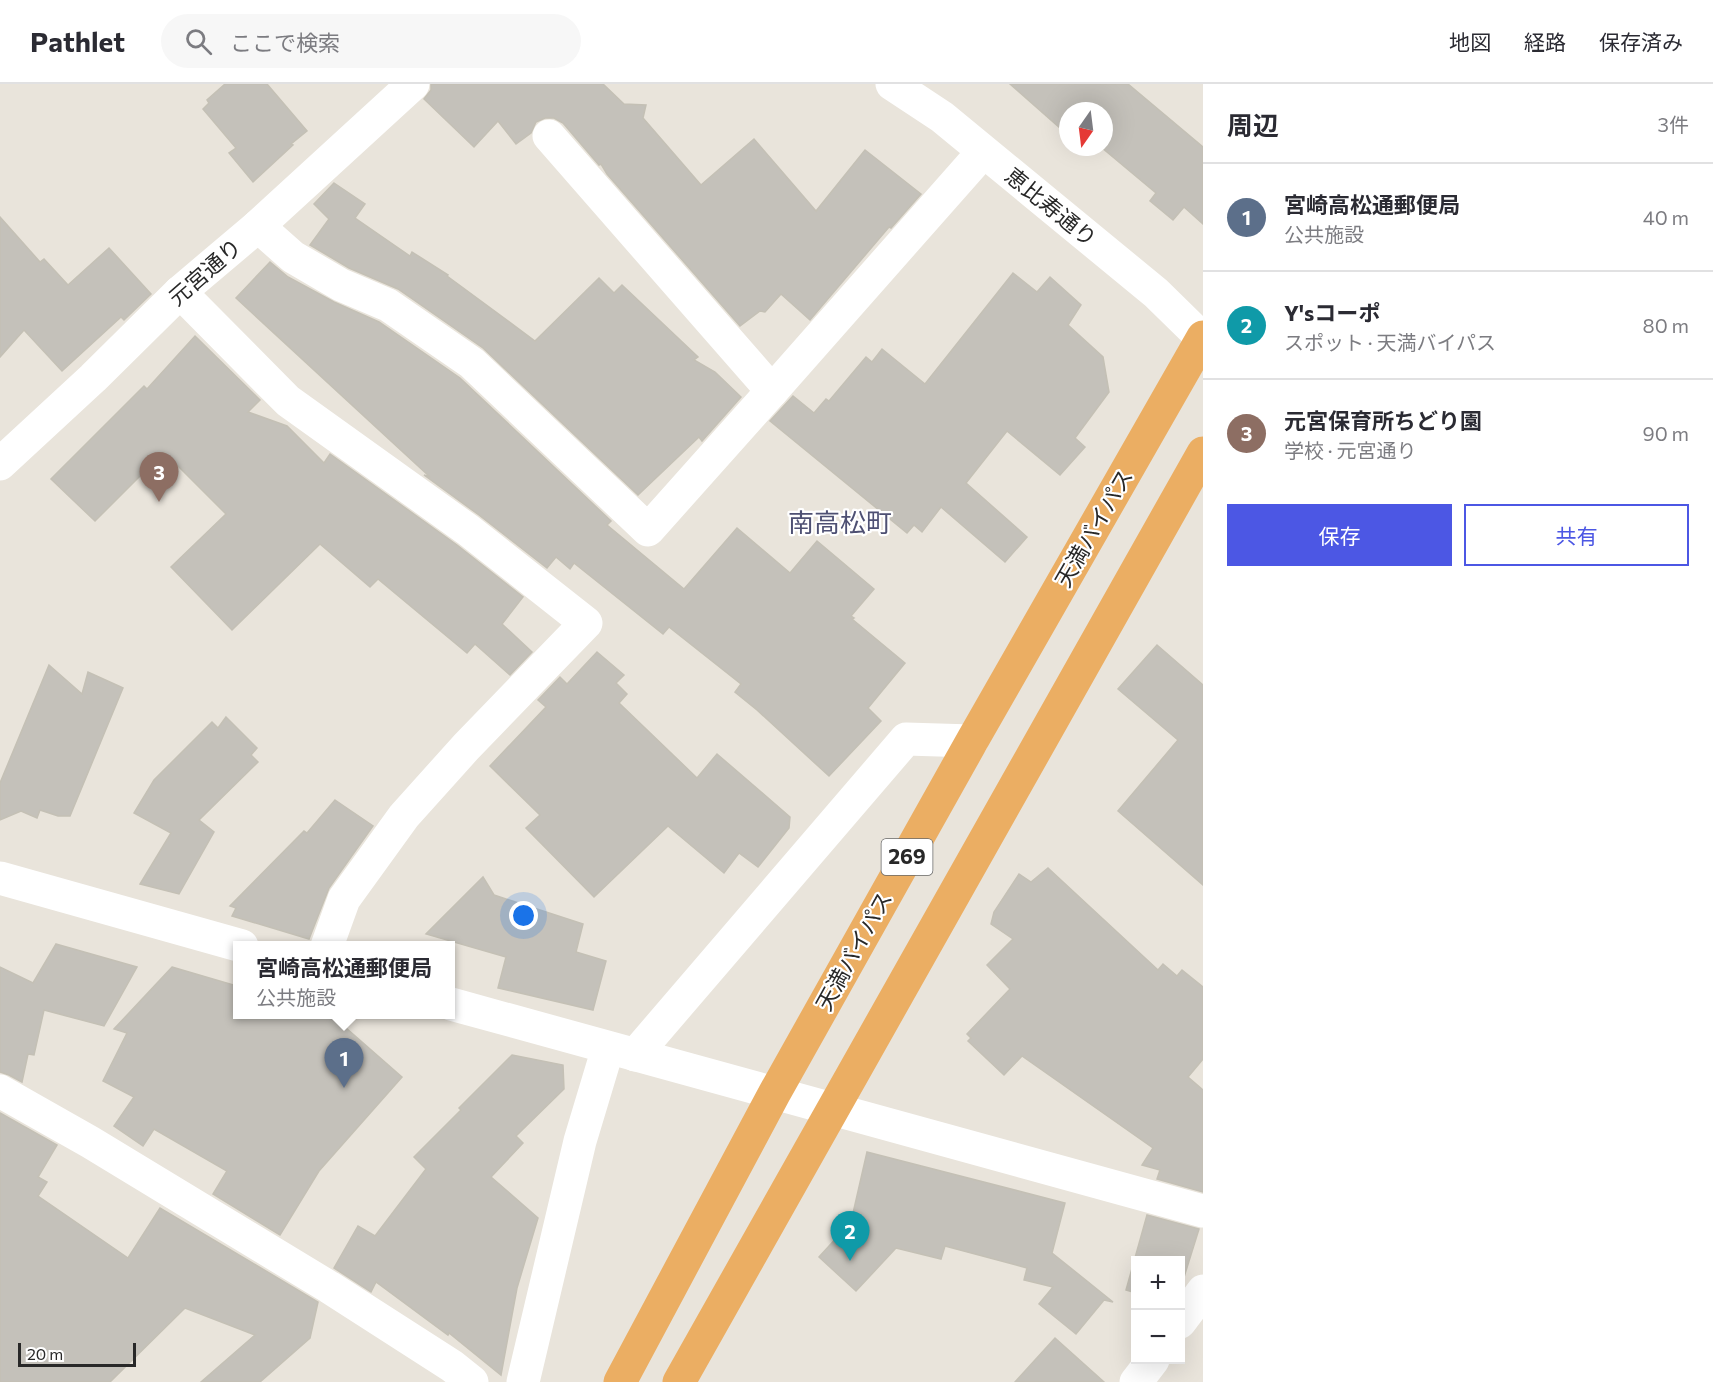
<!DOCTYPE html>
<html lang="ja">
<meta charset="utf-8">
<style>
body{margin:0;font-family:Commissioner,"Noto Sans JP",sans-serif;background:#f7f7f7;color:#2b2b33}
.controls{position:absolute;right:18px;bottom:18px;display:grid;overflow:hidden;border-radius:0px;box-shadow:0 6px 24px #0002}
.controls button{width:54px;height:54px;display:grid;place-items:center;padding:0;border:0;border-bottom:2px solid #e1e1e2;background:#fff;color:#2b2b33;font:30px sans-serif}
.compass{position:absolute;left:1059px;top:18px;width:54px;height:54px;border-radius:50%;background:#fff;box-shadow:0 6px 24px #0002;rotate:194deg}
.scale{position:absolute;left:18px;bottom:15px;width:118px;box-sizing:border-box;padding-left:6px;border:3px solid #282828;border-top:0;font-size:16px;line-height:21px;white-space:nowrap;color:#282828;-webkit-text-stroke:4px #fff;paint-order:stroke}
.you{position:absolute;left:524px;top:832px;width:21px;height:21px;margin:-15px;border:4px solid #fff;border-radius:50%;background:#1a73e8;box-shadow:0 0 0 9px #1a73e833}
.badge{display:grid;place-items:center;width:39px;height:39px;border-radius:50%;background:#4c57e4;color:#fff;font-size:20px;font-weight:700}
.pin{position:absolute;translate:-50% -50px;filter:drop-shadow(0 2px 3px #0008)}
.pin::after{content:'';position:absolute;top:32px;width:21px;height:18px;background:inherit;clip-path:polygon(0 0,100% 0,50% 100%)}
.popup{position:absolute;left:233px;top:857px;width:222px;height:78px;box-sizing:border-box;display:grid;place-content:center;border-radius:0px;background:#fff;filter:drop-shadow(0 2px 4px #0005);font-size:20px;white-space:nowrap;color:#7c7c81}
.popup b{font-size:22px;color:#2b2b33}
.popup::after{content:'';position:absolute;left:50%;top:100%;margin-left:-12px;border:12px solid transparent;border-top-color:#fff}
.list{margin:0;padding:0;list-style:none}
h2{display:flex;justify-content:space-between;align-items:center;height:78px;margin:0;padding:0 24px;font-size:26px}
h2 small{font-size:20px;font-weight:400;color:#7c7c81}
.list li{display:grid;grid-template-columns:39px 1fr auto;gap:18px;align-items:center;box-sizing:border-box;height:108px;padding:0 24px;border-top:2px solid #e1e1e2}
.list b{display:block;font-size:22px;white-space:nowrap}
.list p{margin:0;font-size:20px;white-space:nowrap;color:#7c7c81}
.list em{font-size:20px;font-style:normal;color:#7c7c81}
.actions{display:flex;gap:12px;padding:18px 24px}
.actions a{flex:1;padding:14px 0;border:2px solid #4c57e4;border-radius:0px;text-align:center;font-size:21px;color:#4c57e4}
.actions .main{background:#4c57e4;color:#fff}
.icon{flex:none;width:33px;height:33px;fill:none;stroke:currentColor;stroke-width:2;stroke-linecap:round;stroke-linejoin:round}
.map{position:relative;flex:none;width:1203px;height:1298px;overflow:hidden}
header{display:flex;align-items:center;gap:36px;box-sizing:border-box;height:84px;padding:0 30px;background:#fff;border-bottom:2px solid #e1e1e2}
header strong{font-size:28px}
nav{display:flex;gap:33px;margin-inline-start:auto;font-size:21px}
.search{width:420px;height:54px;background:#f7f7f7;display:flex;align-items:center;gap:15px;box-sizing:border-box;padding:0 21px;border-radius:33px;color:#7c7c81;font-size:22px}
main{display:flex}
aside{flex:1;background:#fff}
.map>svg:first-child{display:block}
.building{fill:#c4c1ba;stroke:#c4c0b5;stroke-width:1.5}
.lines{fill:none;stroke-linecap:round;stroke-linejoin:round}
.minor{stroke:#fff;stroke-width:33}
.highway{stroke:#ebae63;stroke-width:33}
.labels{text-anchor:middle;stroke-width:4.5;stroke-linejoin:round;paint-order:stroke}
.shield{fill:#fff;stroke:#686868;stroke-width:1.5}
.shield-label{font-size:21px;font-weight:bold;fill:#282828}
.street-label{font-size:22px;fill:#282828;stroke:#fff}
.quarter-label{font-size:26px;fill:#4e5073;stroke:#fff}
</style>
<header>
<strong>Pathlet</strong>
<div class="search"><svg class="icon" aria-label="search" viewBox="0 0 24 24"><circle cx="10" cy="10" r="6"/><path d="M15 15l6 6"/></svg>ここで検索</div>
<nav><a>地図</a><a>経路</a><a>保存済み</a></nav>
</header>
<main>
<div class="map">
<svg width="1203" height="1298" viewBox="0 0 1203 1298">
<rect width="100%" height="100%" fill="#e9e4db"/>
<!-- building -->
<g class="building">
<path d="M225 0H267L307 47 291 60 293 61 253 98 229 69 236 64 203 25 209 19 207 16Z"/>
<path d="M431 0H603L624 20 646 21 643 34 701 101 754 55 816 127 865 66 921 110 891 144 889 143 810 236 781 210 765 228 760 227 740 242 607 90 601 80 599 81 563 39 554 34H545L536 38 531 49 516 60 498 37 474 63 424 15 431 6Z"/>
<path d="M1010 0H1128L1203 63V140L1184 123 1173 136 1150 117 1156 109 1101 63H1104V27H1068V51Z"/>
<path d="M334 99 365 120 355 134 410 172 412 168 448 191 447 192 535 257 599 194 614 209 622 201 698 273 694 276 715 288 741 313 702 357 699 353 638 411 483 264 398 205 349 184 310 161 329 135 314 120Z"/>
<path d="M0 133 40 178 44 175 68 201 109 164 151 210 124 236 121 233 62 287 24 246 0 273Z"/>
<path d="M270 178 288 193 334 218 379 238 460 294 611 437 607 441 684 505 737 444 790 489 817 457 874 505 851 532 854 534 852 535 905 579 868 624 881 637 829 692 757 626 735 608 741 600 669 543 663 550 574 479 570 485 556 473 547 484 479 431 424 391 430 393 236 214Z"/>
<path d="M1013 189 1037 208 1050 193 1081 221 1068 241 1103 273 1109 308 1075 354 1085 363 1060 391 1007 347 966 399 1027 453 1005 478 941 423 922 448 914 441 907 449 770 337 793 312 814 329 826 315 829 317 866 273 872 278 882 265 925 300Z"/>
<path d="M195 252 260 316 248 328 287 342 324 379 330 370 457 461 523 513 502 540 532 568 510 591 475 560 467 569 378 495 370 503 320 460 232 546 171 483 226 430 164 368 95 437 51 395 144 302 147 305Z"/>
<path d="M1157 561 1203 601V801L1118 727 1178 656 1118 605Z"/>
<path d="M597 568 624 591 616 599 627 610 619 619 697 694 717 670 790 733 789 744 758 783 739 769 724 789 668 742 594 813 526 744 540 731 490 682 546 623 538 616 560 593 567 600Z"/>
<path d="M49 581 82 610 88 588 123 604 70 732H58L40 726 37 734 21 727 0 736V699Z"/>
<path d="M226 633 257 664 251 671 258 678 199 736 214 748 179 810 140 800 171 749 134 729 154 696 212 638 218 644Z"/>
<path d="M335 716 373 742 329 804 309 855 232 832 236 824 230 822 304 747 307 749Z"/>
<path d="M1048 784 1158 886 1163 880 1177 892 1182 886 1203 903V975L1188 993 1203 1006V1108L1157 1095 1160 1086 1142 1081 1153 1064 1022 972 1004 991 968 957 971 954 967 950 1010 905 987 881 1013 855 991 840 994 828 1019 790 1031 798Z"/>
<path d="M483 793 494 811 583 840 576 868 606 877 593 926 498 904 506 873 426 850Z"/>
<path d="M56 860 137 883 104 942 44 926 34 971 28 970 22 998 9 991 0 988V883L33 899Z"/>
<path d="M172 883 237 902V930H330L402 993 319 1087 280 1151 213 1110 227 1087 154 1045 143 1062 114 1042 134 1013 103 997 127 949 114 945Z"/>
<path d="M512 971 563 981 564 1005 516 1052 523 1059 491 1093 538 1134 517 1204 501 1291 449 1249 448 1251 376 1198 371 1208 334 1184 358 1142 375 1152 426 1085 414 1073 461 1026 459 1024Z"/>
<path d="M0 1029 57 1061 38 1093 47 1098 38 1112 128 1174 160 1124 318 1218 310 1254 260 1298H201L255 1251 185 1224 110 1298H0Z"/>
<path d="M867 1068 1065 1119 1052 1169 1113 1218 1104 1216 1076 1250 1039 1220 1053 1203 1024 1196 1027 1184 945 1162 941 1175 896 1164 856 1207 819 1173 851 1138Z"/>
<path d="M1147 1131 1199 1145 1180 1206V1176H1136V1209L1126 1206Z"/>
<path d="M1055 1254 1104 1298H1015Z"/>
</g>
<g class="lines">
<!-- minor -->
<g class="minor">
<path d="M892 0 942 33 1156 209 1203 255"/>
<path d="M549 52 772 307 983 68"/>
<path d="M258 142 293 173 341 201 388 221 472 279 648 446 772 307"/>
<path d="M180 208 288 317 468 446 586 539 466 663 404 732 344 815 327 862"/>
<path d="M0 380 93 294 180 208 258 142 413 0"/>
<path d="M0 794 242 862"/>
<path d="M451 920 1203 1127"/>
<path d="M635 971 906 655 972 657"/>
<path d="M0 1007 90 1058 329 1203 452 1282 472 1298"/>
<path d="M1180 1238 1203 1207"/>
<path d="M523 1298 580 1057 608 964"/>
<path d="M1136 1298 1153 1276"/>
</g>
<!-- highway -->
<g class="highway">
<path d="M620 1298 774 1010 972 657 1203 253"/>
<path d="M679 1298 1203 369"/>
</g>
</g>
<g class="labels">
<!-- shield labels -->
<rect class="shield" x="881.5" y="755" width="51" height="36" rx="4.5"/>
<g class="shield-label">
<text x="907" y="780">269</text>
</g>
<!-- street labels -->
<g class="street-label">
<text transform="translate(1051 123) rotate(39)" y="8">恵比寿通り</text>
<text transform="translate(205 188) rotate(-41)" y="8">元宮通り</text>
<text transform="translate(1094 444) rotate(-60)" y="8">天満バイパス</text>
<text transform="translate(854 867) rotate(-61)" y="8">天満バイパス</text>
</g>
<!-- quarter labels -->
<g class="quarter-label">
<text x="840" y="448">南高松町</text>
</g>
</g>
</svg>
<div class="controls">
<button>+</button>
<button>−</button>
</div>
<svg class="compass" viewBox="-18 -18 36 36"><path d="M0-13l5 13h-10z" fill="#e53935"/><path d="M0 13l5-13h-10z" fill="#7c7c81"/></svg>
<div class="scale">20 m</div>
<div class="you"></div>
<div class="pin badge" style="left:344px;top:1004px;background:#5c6f8a">1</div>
<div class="popup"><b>宮崎高松通郵便局</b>公共施設</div>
<div class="pin badge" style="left:850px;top:1177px;background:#0f9aa8">2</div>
<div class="pin badge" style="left:159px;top:418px;background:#8d6e63">3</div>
</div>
<aside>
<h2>周辺<small>3件</small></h2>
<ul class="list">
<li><span class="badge" style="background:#5c6f8a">1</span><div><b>宮崎高松通郵便局</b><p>公共施設</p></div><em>40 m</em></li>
<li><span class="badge" style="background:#0f9aa8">2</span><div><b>Y'sコーポ</b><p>スポット · 天満バイパス</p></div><em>80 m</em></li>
<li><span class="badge" style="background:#8d6e63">3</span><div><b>元宮保育所ちどり園</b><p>学校 · 元宮通り</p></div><em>90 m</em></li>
</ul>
<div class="actions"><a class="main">保存</a><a>共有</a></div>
</aside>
</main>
